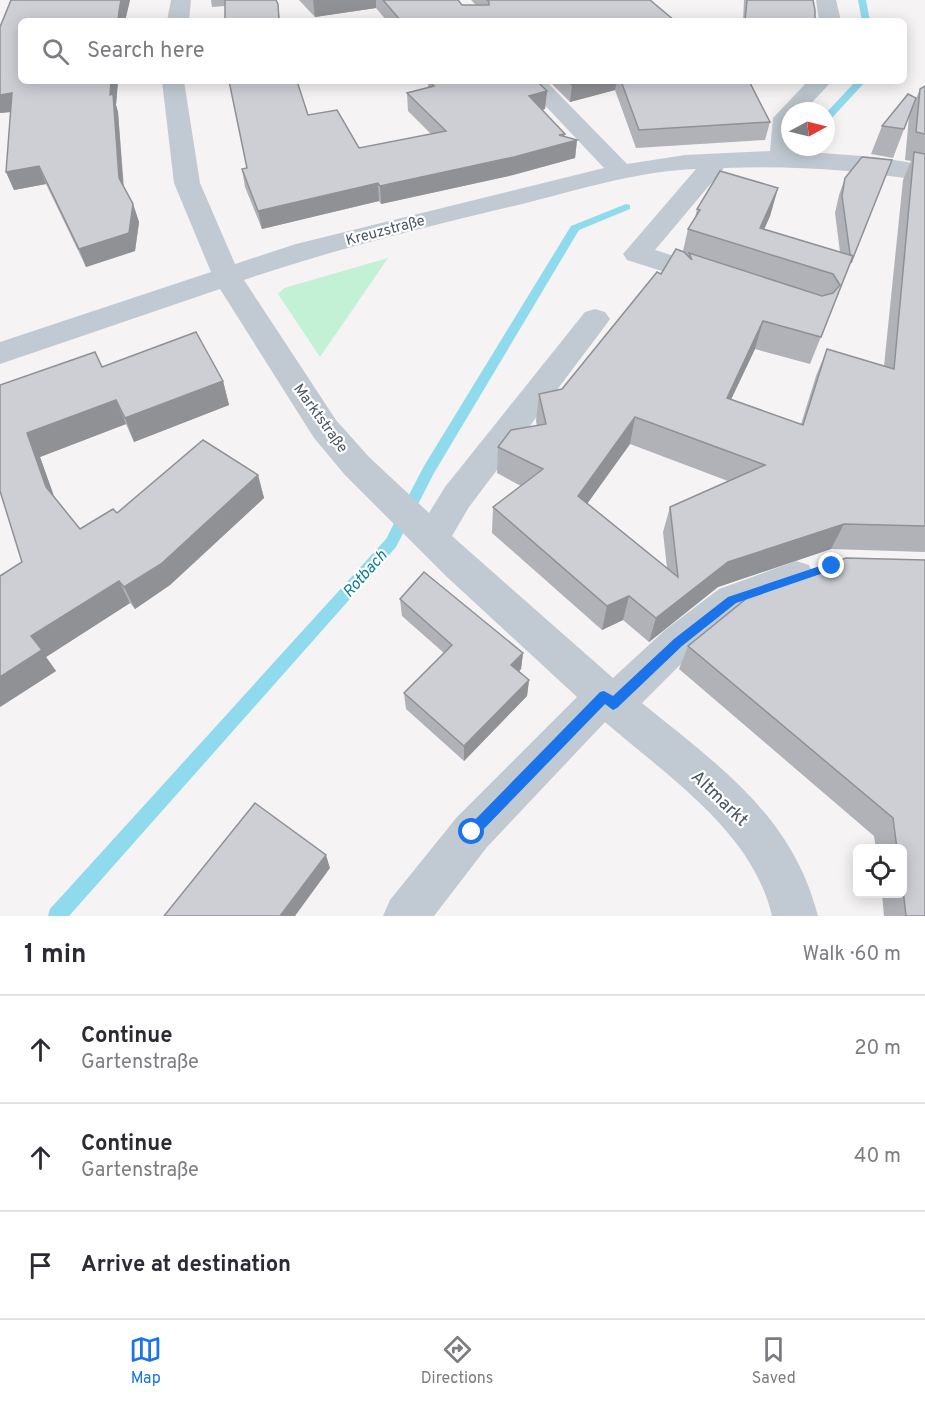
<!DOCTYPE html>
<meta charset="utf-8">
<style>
body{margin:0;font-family:Overpass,sans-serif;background:#f7f7f7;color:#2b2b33}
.controls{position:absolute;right:18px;bottom:18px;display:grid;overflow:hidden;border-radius:9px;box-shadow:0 3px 15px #0003}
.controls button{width:54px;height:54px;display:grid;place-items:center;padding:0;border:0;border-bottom:2px solid #e1e1e2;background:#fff;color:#2b2b33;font:30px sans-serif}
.compass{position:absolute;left:781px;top:102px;width:54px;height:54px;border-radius:50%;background:#fff;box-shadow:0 3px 15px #0003;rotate:83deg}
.stop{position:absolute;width:18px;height:18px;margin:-14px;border:4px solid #1a73e8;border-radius:50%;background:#fff}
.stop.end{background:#1a73e8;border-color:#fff;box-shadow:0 2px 6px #0008}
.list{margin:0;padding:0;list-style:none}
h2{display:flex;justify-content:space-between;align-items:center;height:78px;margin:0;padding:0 24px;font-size:26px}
h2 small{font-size:20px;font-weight:400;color:#7c7c81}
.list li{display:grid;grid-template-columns:39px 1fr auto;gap:18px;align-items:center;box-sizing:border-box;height:108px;padding:0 24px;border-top:2px solid #e1e1e2}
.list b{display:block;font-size:22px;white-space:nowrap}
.list p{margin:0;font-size:20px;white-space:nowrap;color:#7c7c81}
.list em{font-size:20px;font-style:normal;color:#7c7c81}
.icon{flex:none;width:33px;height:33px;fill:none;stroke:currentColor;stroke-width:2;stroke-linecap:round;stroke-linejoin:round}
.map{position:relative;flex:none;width:925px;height:916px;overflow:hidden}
.search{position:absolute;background:#fff;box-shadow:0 3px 15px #0003;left:18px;right:18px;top:18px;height:66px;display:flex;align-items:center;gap:15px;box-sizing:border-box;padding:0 21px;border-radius:9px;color:#7c7c81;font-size:22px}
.sheet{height:402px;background:#fff}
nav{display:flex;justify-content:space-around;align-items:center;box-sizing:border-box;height:84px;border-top:2px solid #e1e1e2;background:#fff;font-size:16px;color:#7c7c81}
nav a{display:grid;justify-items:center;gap:3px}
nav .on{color:#1a73e8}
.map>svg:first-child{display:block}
.green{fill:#c3f1d5}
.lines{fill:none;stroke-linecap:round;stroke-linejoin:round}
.stream{fill:#90daee;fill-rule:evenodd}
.minor{fill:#c1cad2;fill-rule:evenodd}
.wall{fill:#b0b2b7;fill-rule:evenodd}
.shaded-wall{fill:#909195}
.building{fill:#cdcfd5;stroke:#909195;stroke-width:1.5;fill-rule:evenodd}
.route{fill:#1a73e8}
.labels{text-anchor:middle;stroke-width:4.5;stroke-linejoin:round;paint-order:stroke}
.street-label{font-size:15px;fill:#4a5661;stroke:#fff}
.water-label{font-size:16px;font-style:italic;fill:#0c7c9b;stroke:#fff}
.near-street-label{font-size:18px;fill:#4a5661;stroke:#fff}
</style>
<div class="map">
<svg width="925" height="916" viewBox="0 0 925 916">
<rect width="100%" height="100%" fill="#f5f3f3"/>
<!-- green -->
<path class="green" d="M388 258 320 357 278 294 284 288Z"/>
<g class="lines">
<!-- stream -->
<g class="stream">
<path d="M858 0H866L870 21H862Z"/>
<path d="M856 81H866L829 121 826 122V113Z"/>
<path d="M626 204 630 205V209L579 230 434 473 396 547 69 916H48L50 909 386 539 424 466 571 226Z"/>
</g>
<!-- minor -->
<g class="minor">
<path d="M171 0H191L189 21H167Z"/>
<path d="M816 0H836L841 21H819Z"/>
<path d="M162 81H184L200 183 235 264 296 244 604 168 522 81H546L627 164 685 155 770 151 773 118 808 81H832L804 111H790V147H795V151L875 157 925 165V181C858 170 792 165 724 168L655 250 719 270 723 277 719 284 709 286 627 260 623 254 696 169C640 171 584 188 530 202 434 225 337 248 244 280L336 420 369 457 429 513 445 487 585 312 595 309 605 312 610 319 605 326 469 507 452 536 613 678 665 630 719 589 796 561 809 565 814 576 809 587 745 611 691 654 642 703C718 765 792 815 818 916H772C753 832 667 776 605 722L487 847 434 916H383L390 900 457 817 577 697 447 577 345 475 314 438 220 289 0 364V342L211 272 174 183Z"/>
</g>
</g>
<!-- wall -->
<g class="wall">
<path d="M11 0H130L125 21H21L118 81 116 105 118 112 124 187 133 204 139 222 135 251 86 267 46 184 14 190 6 172 11 112 0 113V27Z"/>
<path d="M211 0H276L278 4 280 21H225V6L212 7Z"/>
<path d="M299 0H458L462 5H476L471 0H650L675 21H387L376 8 315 17Z"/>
<path d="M744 0H813L815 21H743Z"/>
<path d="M229 81H284L308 115 359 148 431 134 408 111 407 93 428 88V81H537L547 91 545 109 542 110 565 134V137L577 140 575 158 513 175 381 204 379 201 262 229 245 187 242 169 247 168Z"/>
<path d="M549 81H748L770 122 765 140 636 148 615 90 570 102Z"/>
<path d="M925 86V552L831 549 718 587 649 642 623 620 602 630 492 533 493 507 521 486 497 473 498 447 537 426 536 421 539 394 562 389 661 274 683 251 688 229 695 218 697 209 778 188 770 216 764 229 840 252 835 213 839 195 845 178 892 160 810 364 755 349 731 399 801 424 816 376 827 349 884 366 903 180 911 161 905 160 909 116 920 89ZM630 444 728 481 670 507 663 532 667 568 587 504Z"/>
<path d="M916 98 893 158 871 154 882 126Z"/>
<path d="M102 367 223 381 229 405 134 442 126 424 40 457 54 497 80 529 117 513 258 475 264 498 170 585 135 609 130 603 46 657 56 671 0 707 22 562 0 491Z"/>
<path d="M925 560V916H884L882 894H903V849H876L874 836 679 669 688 646Z"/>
<path d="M400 599 523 653 521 669 519 671 529 680 527 696 464 761 406 709 404 693 444 653 402 616Z"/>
</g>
<!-- shaded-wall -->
<g class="shaded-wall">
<path d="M121 0H130L125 21H118L119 11Z"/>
<path d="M313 0H376V8L315 17Z"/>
<path d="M111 81H118L116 105 118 112 124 196 119 178 110 95Z"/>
<path d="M586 81H617L615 90 570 102 572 85Z"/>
<path d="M547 91 545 109 528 114 529 96Z"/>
<path d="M12 93 19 111 0 113V95Z"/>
<path d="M577 140 575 158 513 175 381 204 380 186Z"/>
<path d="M39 166 46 184 14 190 6 172Z"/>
<path d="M378 183 379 201 262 229 258 211Z"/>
<path d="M778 188 770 216 755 250 760 228Z"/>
<path d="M133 204 139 222 135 251 86 267 79 249Z"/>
<path d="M763 321 755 349 719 425 727 398Z"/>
<path d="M223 381 229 405 134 442 125 418Z"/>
<path d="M116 400 126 424 40 457 59 510 46 487 27 433Z"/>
<path d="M635 417 630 444 574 522 578 496Z"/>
<path d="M258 475 264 498 170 585 135 609 124 587Z"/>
<path d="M844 524 831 549 718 587 649 642 656 618 728 562Z"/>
<path d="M119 581 130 603 46 657 56 671 0 707V677L31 636Z"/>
<path d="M629 596 623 620 602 630 607 606Z"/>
<path d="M523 653 521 669 510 681 511 665Z"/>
<path d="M529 680 527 696 464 761V746Z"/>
<path d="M326 855 330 868 295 916H280Z"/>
</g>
<!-- building -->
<g class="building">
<path d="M11 0H121L119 11 118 21H21V81H111L110 95 113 94 119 178 133 204 129 233 79 249 39 166 6 172 12 93 0 95V27Z"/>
<path d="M225 0H276L278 4 279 21H225Z"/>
<path d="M383 0H458L462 5H489V2L487 0H650L675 21H401Z"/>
<path d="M747 0H813L815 10V21H745Z"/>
<path d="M229 81H283V82L297 81 308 115 337 110 359 148 446 131 407 93 434 86 429 81H537L547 91 529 96 565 134 559 135 577 140 514 157 380 186 378 183 258 211 242 169 247 168Z"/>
<path d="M568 81H586L572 85Z"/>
<path d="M621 81H748L750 83 770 122 639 130Z"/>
<path d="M925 86V134L916 132 920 89Z"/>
<path d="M908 94 916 98 904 129 882 126Z"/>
<path d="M914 152 925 154V526L844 524 728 562 656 618 629 596 607 606 493 507 543 469 498 447 511 430 546 424 539 394 562 389 657 272 661 274 676 249 684 252 692 260 689 253 822 296 833 293 840 285 833 274 688 229 700 210 697 209 720 171 778 188 760 228 853 256 821 337 763 321 727 398 803 425 827 349 894 369ZM635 417 765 465 670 507 678 577 578 496Z"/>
<path d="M862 157 892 160 851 263 853 256 850 254 842 196 845 178Z"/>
<path d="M196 332 223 381 125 418 116 400 27 433 46 487 80 529 113 509 117 513 203 440 258 475 161 564 124 587 119 581 31 636 42 650 0 677V576L22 562 0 491V385L95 352 102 367Z"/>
<path d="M846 558 925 560V916H906L903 889V849H897L893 818 688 646 757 590Z"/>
<path d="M424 572 523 653 511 665 529 680 464 746 404 693 452 645 400 599Z"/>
<path d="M255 803 326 855 280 916H164Z"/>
</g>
<!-- route -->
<path class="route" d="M832 562 837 566 835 569 736 603 682 646 617 708 613 710 605 704 477 836H468V827L600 692 604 691 613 696 674 639 728 597Z"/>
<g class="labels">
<!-- street labels -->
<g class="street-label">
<text transform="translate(385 230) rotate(-15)" y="5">Kreuzstraße</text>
<text transform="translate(321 418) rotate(54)" y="5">Marktstraße</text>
</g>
<!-- water labels -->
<g class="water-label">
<text transform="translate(364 573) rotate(-48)" y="6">Rotbach</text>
</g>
<!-- near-street labels -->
<g class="near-street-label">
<text transform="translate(720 798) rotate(44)" y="6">Altmarkt</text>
</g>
</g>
</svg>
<div class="controls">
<button><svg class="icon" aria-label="locate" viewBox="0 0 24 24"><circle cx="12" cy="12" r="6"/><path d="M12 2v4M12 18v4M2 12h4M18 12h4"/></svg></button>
</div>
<svg class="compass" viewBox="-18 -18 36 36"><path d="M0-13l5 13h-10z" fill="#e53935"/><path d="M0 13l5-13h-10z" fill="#7c7c81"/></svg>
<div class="stop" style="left:472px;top:832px"></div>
<div class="stop end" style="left:832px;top:566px"></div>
<div class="search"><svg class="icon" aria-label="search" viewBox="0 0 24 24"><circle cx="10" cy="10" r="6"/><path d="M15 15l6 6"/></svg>Search here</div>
</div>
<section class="sheet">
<h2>1 min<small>Walk · 60 m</small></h2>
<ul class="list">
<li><svg class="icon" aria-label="ahead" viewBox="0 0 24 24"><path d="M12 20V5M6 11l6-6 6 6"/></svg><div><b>Continue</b><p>Gartenstraße</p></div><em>20 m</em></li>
<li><svg class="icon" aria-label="ahead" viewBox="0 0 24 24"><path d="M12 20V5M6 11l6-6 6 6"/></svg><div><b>Continue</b><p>Gartenstraße</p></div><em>40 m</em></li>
<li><svg class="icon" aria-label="arrive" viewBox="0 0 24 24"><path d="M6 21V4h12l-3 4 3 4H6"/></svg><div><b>Arrive at destination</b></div></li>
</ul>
</section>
<nav>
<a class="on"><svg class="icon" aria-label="map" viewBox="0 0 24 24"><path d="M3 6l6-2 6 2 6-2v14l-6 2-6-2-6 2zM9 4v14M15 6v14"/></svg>Map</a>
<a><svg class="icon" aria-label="directions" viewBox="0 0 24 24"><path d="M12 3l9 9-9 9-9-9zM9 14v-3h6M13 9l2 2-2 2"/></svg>Directions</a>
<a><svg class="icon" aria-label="saved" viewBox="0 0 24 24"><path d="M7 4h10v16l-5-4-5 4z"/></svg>Saved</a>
</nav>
